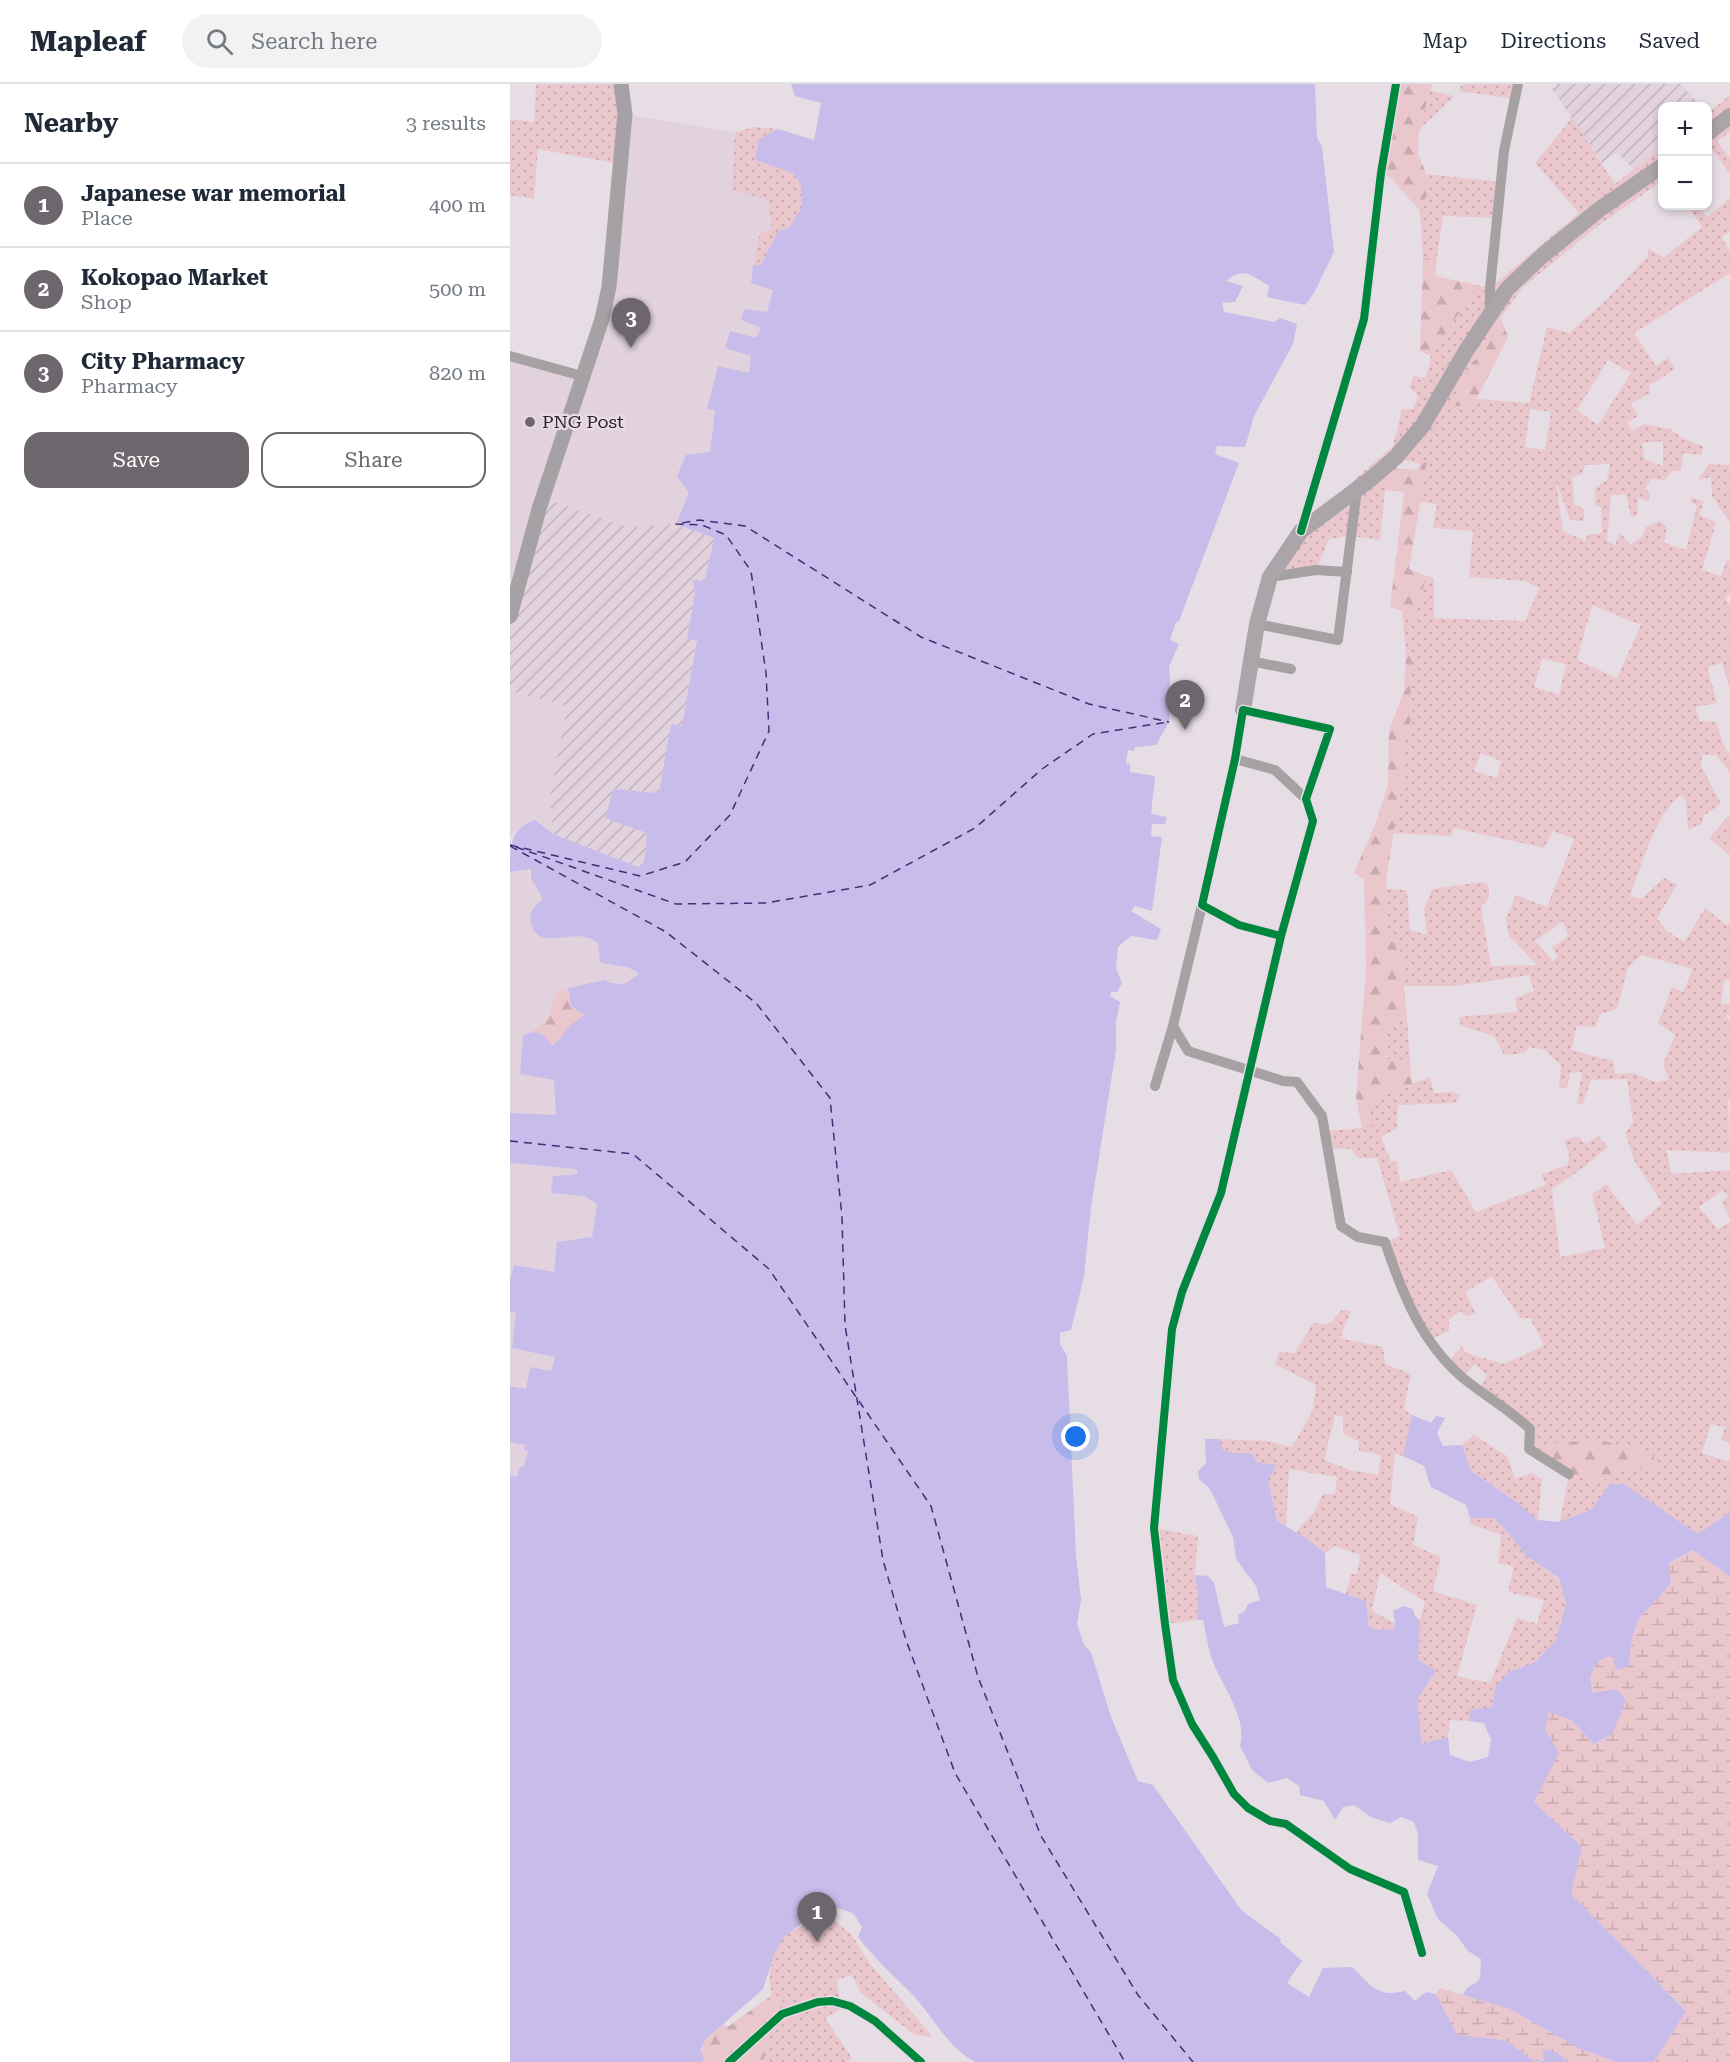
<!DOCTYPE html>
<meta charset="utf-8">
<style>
body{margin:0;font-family:"Roboto Serif",serif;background:#f2f2f3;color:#1f2937}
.controls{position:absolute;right:18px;top:18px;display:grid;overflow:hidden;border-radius:12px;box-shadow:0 3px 9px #0003}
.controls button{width:54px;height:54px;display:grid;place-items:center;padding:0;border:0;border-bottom:2px solid #e0e1e3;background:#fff;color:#1f2937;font:30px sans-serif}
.you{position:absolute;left:566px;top:1353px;width:21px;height:21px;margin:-15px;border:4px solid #fff;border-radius:50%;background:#1a73e8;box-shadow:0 0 0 9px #1a73e833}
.badge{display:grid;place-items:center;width:39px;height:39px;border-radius:50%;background:#6e666d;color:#fff;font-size:20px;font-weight:700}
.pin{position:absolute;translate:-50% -50px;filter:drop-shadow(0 2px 3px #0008)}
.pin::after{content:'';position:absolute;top:32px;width:21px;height:18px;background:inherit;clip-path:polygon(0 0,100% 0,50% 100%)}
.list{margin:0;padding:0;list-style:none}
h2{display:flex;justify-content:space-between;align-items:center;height:78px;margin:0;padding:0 24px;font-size:26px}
h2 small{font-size:20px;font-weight:400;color:#747a83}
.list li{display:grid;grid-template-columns:39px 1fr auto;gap:18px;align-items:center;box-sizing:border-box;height:84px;padding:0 24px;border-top:2px solid #e0e1e3}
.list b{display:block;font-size:22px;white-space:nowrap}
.list p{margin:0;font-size:20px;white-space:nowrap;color:#747a83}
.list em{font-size:20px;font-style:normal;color:#747a83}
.actions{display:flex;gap:12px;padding:18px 24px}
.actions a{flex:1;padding:14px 0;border:2px solid #6e666d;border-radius:18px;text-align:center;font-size:21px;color:#6e666d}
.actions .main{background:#6e666d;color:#fff}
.icon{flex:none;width:33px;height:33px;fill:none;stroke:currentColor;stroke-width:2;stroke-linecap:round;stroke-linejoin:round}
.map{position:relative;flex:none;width:1220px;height:1978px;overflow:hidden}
header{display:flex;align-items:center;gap:36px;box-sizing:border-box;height:84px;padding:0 30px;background:#fff;border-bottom:2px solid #e0e1e3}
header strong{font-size:28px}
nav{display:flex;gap:33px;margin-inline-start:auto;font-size:21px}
.search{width:420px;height:54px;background:#f2f2f3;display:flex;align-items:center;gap:15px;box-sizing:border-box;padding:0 21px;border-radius:33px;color:#747a83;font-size:22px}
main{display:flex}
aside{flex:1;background:#fff}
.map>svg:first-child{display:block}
.built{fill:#e1d2de}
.industrial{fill:url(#industrial-furrows)}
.grass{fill:url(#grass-dots);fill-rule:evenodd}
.forest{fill:url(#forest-firs)}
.wetland{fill:url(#wetland-marsh)}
.water{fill:#c7bcea}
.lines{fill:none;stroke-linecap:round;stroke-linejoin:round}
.ferry{stroke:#432d77;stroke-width:1.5;stroke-dasharray:8 6;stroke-linecap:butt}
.minor{stroke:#a6a2a4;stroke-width:10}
.secondary{stroke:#a6a1a4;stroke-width:15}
.primary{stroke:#aba4a9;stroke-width:16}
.cycleway-casing{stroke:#ebdae8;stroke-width:11}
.cycleway{stroke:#00873e;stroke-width:8}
.poi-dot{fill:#6e666d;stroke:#ebdae8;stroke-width:2}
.labels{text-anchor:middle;stroke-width:4.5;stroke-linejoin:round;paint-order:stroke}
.poi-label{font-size:18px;fill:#2d262c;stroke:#ebdae8;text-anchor:start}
</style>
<header>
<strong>Mapleaf</strong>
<div class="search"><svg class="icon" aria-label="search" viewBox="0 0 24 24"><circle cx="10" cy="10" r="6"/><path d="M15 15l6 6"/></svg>Search here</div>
<nav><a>Map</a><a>Directions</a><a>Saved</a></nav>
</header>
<main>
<aside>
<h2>Nearby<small>3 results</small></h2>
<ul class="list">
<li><span class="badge">1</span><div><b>Japanese war memorial</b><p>Place</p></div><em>400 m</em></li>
<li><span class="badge">2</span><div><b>Kokopao Market</b><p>Shop</p></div><em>500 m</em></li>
<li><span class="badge">3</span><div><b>City Pharmacy</b><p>Pharmacy</p></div><em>820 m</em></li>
</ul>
<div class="actions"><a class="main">Save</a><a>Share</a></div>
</aside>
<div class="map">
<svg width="1220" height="1978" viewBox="0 0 1220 1978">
<defs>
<pattern id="industrial-furrows" width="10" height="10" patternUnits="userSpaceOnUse" patternTransform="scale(1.5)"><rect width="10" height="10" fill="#e1d2de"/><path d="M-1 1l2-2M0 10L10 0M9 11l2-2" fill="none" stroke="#c1b4bf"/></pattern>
<pattern id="grass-dots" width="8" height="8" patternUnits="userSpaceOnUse" patternTransform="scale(1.5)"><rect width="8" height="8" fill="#eac6cd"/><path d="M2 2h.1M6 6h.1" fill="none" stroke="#c9aab0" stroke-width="1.8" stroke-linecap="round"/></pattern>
<pattern id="forest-firs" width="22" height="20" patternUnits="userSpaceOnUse" patternTransform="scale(1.5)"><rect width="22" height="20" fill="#eac6cd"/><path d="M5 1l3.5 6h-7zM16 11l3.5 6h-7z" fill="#c9aab0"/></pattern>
<pattern id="wetland-marsh" width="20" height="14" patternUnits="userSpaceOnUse" patternTransform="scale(1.5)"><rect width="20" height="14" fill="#eac6cd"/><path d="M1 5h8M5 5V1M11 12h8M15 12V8" fill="none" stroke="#c9aab0"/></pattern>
</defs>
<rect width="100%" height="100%" fill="#e7dee5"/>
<!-- built -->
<g class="built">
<path d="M115 30 225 48 222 106 259 115 261 142 256 148H250L243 181 241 198 264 206 257 228 234 225 231 236 251 244 246 255 215 264 241 272 239 290 209 282 198 325H205L200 368 166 440 118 443 33 414 0 532V272L71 292 92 235Z"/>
<path d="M0 607 57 622 40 710 43 750 38 746 4 747 0 753Z"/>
<path d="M22 785 21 794 33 815 23 823 35 854 72 851 81 853 88 859 98 881H114L122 884 129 891 114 900 101 899 94 896 58 904 47 909 39 933 23 948 13 951 44 996 46 1032 0 1029V788Z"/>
<path d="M0 1079 66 1085 69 1090 43 1092 87 1120 82 1153 45 1189 4 1181 0 1196Z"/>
<path d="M0 1228 7 1229 45 1272 41 1287 16 1305 0 1302Z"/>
<path d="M0 1358 16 1361 18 1366 14 1384 7 1393 0 1391Z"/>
</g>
<!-- industrial -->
<g class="industrial">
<path d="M1048 0H1170L1191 22H1152V63L1124 86 1107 68 1092 79 1042 5Z"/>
<path d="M33 414 118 443 166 440 204 454 195 497 183 496 185 509 177 555H187L172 643 161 641 149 709 103 705 95 734 134 748 137 753 134 778 128 783 43 750 40 710 57 622 0 607V532Z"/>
</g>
<!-- grass -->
<g class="grass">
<path d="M26 0H111L110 80 28 65 24 115 0 111V35L24 38Z"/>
<path d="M952 0H1008L1005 15 949 7Z"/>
<path d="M920 7 944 12 909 46Z"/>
<path d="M1220 11V48L1207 57 1220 75V90L1200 63 1198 64V29Z"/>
<path d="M1062 34 1105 100 1152 63V97L1089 141 1012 204 980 249 940 322H963L967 315 1019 319 1037 243 1059 249 1094 218 1138 172V165L1154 173 1192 143 1178 122H1189L1197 133 1220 114V147L1211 153 1220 167V189L1124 249 1146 282 1158 274 1165 285 1139 302 1140 309 1121 320 1128 332 1117 339 1123 347 1134 340 1160 345 1174 355 1193 362 1192 371 1173 369 1171 386 1163 387 1154 396 1141 395 1135 405 1140 408 1139 417 1128 414 1127 432 1121 433 1116 410 1101 411 1097 457 1105 461 1110 448 1120 461 1132 453 1136 443 1150 437 1157 443 1154 459 1176 466 1187 422 1180 418 1181 413 1194 418 1189 431 1206 438 1192 486 1211 492 1217 476 1220 477V509L1215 514 1220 521V606L1212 579 1197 583 1207 619 1185 623 1190 637 1206 638 1215 665 1220 670V689L1206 671H1192L1191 682 1211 720 1193 732 1192 740 1178 746 1176 718 1171 711C1143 734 1133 779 1120 812L1131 815 1154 794 1167 801 1147 834 1156 846 1174 858 1195 824 1216 841 1220 838V895L1214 896 1211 920 1220 921V931H1216L1220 938V1015L1218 1016 1220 1069 1157 1066 1161 1090 1220 1086V1135L1212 1118 1218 1113 1213 1106 1189 1123 1208 1145 1220 1138V1359L1211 1356 1215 1343 1201 1340 1192 1369 1219 1378 1220 1375V1428L1188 1450 1113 1400 1099 1401 1082 1425 1050 1438 1059 1390 1087 1398 1127 1382 1144 1386 1143 1368 1089 1356 1032 1373 1019 1365 1020 1345 969 1305 977 1291 965 1280 953 1293 938 1278 952 1262 956 1269 993 1280 1034 1262 1020 1234H1010L982 1193 955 1208 966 1230 957 1232 951 1227 939 1235V1247L920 1256 875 1158 890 1152 867 1074H848L841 1065 816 1064 815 1047 852 1044 851 1039 863 1041V1015L920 993 924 1009 943 1008 950 1012 945 1019 888 1021 887 1044 871 1053 881 1077 887 1078 890 1098 941 1086 966 1128 1036 1101 1031 1090 1058 1081 1059 1070 1054 1056 1068 1053 1076 1060 1088 1052 1098 1063 1076 1082 1042 1105 1050 1173 1095 1164 1082 1110 1096 1100 1127 1141 1152 1119 1125 1078 1115 1049 1123 1039 1117 995 1081 996 1073 1019 1067 1021 1072 988 1060 989 1057 1004H1049L1051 981 1041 973 1036 966 1019 963 1015 969 994 971 984 952 951 942 949 933 1007 928 1005 914 1024 907 1019 891 945 902H894L891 868 876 850 877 805 897 806 900 846 917 851 914 825 922 805 971 798 979 802V814L971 823 981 882 1027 881 999 852 996 834 1006 811 1037 823 1064 755 1043 747 1034 764 944 744 941 752 883 749 895 682 893 664 903 629 900 620 903 573 896 570 892 527 903 535 917 492 924 494V534L1015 537 1029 504 1015 497 959 493 963 447 923 444 927 420 910 418 917 379 910 380 894 376 873 396 875 406 870 456 842 452 819 455 806 486 760 493 791 447 847 404 843 397 883 362 892 325H903L908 312 900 304 903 292 916 294 921 272 967 201 980 204 1069 129 1025 79ZM1098 276 1121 289 1088 341 1067 326ZM1020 325 1041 328 1035 366 1015 363ZM1153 357V382L1134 375 1132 359ZM1100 380 1097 396 1085 404V421L1091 424 1092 449 1077 451 1076 457 1053 447 1046 397 1060 436 1074 437V425L1064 420 1062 393 1072 390 1075 381ZM1082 521 1131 541 1107 594 1067 576ZM1032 575 1056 580 1049 611 1024 603ZM971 669 991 677 987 694 964 687ZM1053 837 1058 852 1042 864 1048 873 1043 877 1025 857ZM1131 871 1183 885 1173 908 1162 903 1148 939 1165 951 1153 980 1159 996 1146 998 1124 989 1105 990 1103 977 1061 966 1067 942 1085 943 1090 930 1107 925 1118 884Z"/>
<path d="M245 43 268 45 249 55 245 76 283 89 291 101 292 123 279 144 268 147 251 182 243 181 250 148H256L261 142 259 116 222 106 225 48Z"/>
<path d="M917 90 991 98 987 134 933 132 927 173 913 175 910 127 921 101Z"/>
<path d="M1199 380 1220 381V439L1202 412 1201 393 1188 396Z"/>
<path d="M1220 730V772L1199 754Z"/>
<path d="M897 934 900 976 875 975 873 946Z"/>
<path d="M832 1226H841L830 1254 873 1263 875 1280 901 1290 894 1325 902 1331 893 1372 885 1369 880 1420 908 1433 903 1461 931 1473 923 1507 967 1521 947 1592 980 1599 1007 1534 1027 1540 1034 1516 998 1508 1004 1483 988 1479 991 1451 960 1440V1434H982L997 1447 1016 1472 1049 1495 1056 1520 1046 1556 1025 1578 999 1588 983 1623 959 1626V1637L940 1636 938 1653 912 1660 907 1616 926 1588 908 1576 910 1536 915 1518 870 1489 862 1527 885 1539 883 1546 859 1545 856 1517 836 1510 841 1490H847L850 1471 825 1462 815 1469 786 1448 805 1427 813 1410H825L827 1393 779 1385 776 1442 767 1437 758 1396 746 1378 742 1369H724L712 1366 709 1355 756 1357 782 1363 803 1326 806 1301 765 1280 769 1268 785 1269 803 1239 819 1240ZM825 1331 833 1333V1350L849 1357V1367L871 1371 868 1391 840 1386 814 1376Z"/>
<path d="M964 1351 997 1372 1005 1395 1021 1389 1032 1395 1028 1436 1008 1419 961 1387 952 1361Z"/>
<path d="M644 1444 688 1452 685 1491 688 1510 687 1536 655 1540Z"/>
<path d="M317 1831 341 1850 361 1881 423 1953 405 1951 351 1909 342 1891 326 1896 332 1925 315 1934 342 1974 337 1978H254L257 1954 275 1938 271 1920 273 1913 262 1911C257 1894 261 1866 274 1853 281 1846 307 1836 317 1831Z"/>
</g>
<!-- forest -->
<g class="forest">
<path d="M886 0H922L909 46 908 70 921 101 910 127 881 94 871 89Z"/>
<path d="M927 173 925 192 967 201 921 272 910 267 913 175Z"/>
<path d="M991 234 998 253 963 322H939L980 249Z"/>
<path d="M917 378 899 485 917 492 903 536 892 527 880 523 894 408 875 406 872 396 885 384 907 386 910 380Z"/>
<path d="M896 570 903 573 900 620 903 629 893 664 895 682 877 789 876 850 891 868 897 934 873 946 875 975 900 976 902 1000 863 1015V1041L851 1039 846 1014 856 885 854 795 844 789 867 736 878 700 879 646 894 607Z"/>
<path d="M58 904 61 922 75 931 63 939 43 963 32 950 23 948 39 933 46 909Z"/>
<path d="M1089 1356 1143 1368 1145 1386 1127 1382 1087 1398 1059 1390 1032 1374 1045 1359Z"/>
<path d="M262 1911 273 1913 272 1920 284 1919 289 1931 275 1938 257 1954 254 1978H193C189 1957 197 1954 213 1941L219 1942Z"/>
</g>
<!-- wetland -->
<g class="wetland">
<path d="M1183 1466 1220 1493V1978H1144L1176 1926 1060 1810 1072 1763 1024 1718 1048 1669 1035 1645 1039 1628 1061 1636 1084 1660V1609L1080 1593 1088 1577 1103 1571 1119 1582 1121 1556 1129 1535 1161 1499 1159 1480Z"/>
<path d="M930 1904 1000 1925 1070 1965 1107 1978H1058L1049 1969 1026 1978 994 1956 947 1951 926 1910Z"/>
</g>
<!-- water -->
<g class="water">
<path d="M281 0H805L807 54 812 63 824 168 804 209 795 221 757 213 759 202C742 192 734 182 716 197L733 202 725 218 712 219 714 228 764 238 770 234 787 240 783 260 744 332 735 363 707 362 705 370 729 379 669 537 666 538 660 556 669 560 659 583 661 614 659 638 646 661 625 663 624 667 618 666 616 679 620 680V688L645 692 641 730 657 733 655 740H642L641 752 652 753 642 827 625 822 621 827 651 845 647 856 621 852 608 863 606 884 612 899 607 908H601L600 912 610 918 606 938V966L581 1123 574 1192 561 1246 550 1249V1260L557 1272 566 1471 571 1516 567 1540 574 1561 581 1568 601 1633 628 1697 643 1701 732 1827 771 1855 770 1858 792 1877 777 1899 799 1913 813 1884 842 1883C861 1901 866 1914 895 1907L905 1917 916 1908 926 1910 947 1951 994 1956 1026 1978 1034 1976 1033 1966C1045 1966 1050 1970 1058 1978H465C437 1963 423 1932 402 1910 383 1891 364 1874 348 1853L352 1843 343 1829 324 1823 300 1833 275 1852 265 1868 253 1905 195 1956 191 1965 193 1978H0V1391L7 1393 10 1383H14L18 1367 14 1366 15 1361 0 1358V1302L16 1305 20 1283 41 1287 45 1273 2 1264 6 1229 0 1228V1196L4 1181 44 1188 47 1158 82 1153 87 1120 74 1112 41 1109 43 1092 68 1090 66 1085 0 1079V1029L46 1031 44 996 10 990 13 951 23 948 32 950 43 962 63 939 75 931 61 922 58 904 94 896 101 899 114 900 129 890C117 879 104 883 90 878L88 859C71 846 56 856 37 854 23 853 16 836 23 825 25 821 30 818 33 815L21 794V785L0 788C0 760 0 745 25 736L43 750 128 783 134 778 137 753 134 748 95 734 103 705 149 709 161 640 172 642 187 556 177 555 185 509 183 496 195 497 204 454 166 440 179 409 167 392 176 371 200 368 205 326 197 325 208 282 239 289 241 272 215 264 220 247 246 254 251 244 231 236 234 225 257 228 263 206 241 199 243 181H251L268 147 279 144 292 123 291 101 283 89 245 76 249 55 268 45 304 56 311 19 285 12Z"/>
<path d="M902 1331 921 1339 926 1332 935 1334 927 1349 933 1362 952 1361 961 1387 1008 1419 1028 1436 1050 1438 1082 1425 1099 1401 1114 1400 1188 1450 1220 1428V1493L1183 1466 1159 1479 1161 1499 1129 1535 1121 1556 1119 1583 1106 1586 1102 1571 1088 1577 1080 1593 1083 1609 1106 1605 1116 1616 1102 1650 1084 1660 1061 1636 1039 1628 1035 1645 1049 1669 1024 1718 1072 1763 1061 1810 1176 1927 1144 1978H1107L1070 1965 1000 1925 953 1911C959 1899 962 1903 968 1897 972 1892 970 1881 971 1875L958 1867 947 1852 928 1835 917 1810 928 1782 908 1776V1750L904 1738 891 1733 880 1739 861 1733 844 1721 833 1723 825 1736 814 1717 790 1711 789 1702 777 1694 758 1699 742 1686 730 1662C738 1635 713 1603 703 1578 698 1565 696 1549 693 1536H687L688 1510 685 1491 698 1492 704 1499 714 1543 729 1539 728 1531 735 1527 738 1520 750 1516 746 1502 726 1475 723 1453 700 1405 689 1395 688 1387 696 1379 695 1355H709L713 1366 724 1369H742L746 1378 767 1381 758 1396 767 1437 796 1454 815 1469 816 1503 856 1517 859 1545 883 1546 885 1539 883 1527 894 1522 903 1525 905 1532 910 1536 908 1576 926 1587 907 1616 912 1660 938 1653 940 1671 960 1678 978 1673 981 1656 974 1639 959 1637V1626L982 1623 986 1601 999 1588 1025 1578 1046 1556 1056 1520 1049 1494 1016 1472 997 1447 983 1434H960L956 1421 921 1403 914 1382 893 1372Z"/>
</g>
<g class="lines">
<!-- ferry -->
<g class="ferry">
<path d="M0 761 130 792 175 778 220 731 259 647 256 589 241 487 216 451 192 441 166 440 189 436 235 442 411 553 579 620 659 638"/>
<path d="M0 762 156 848 246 919 320 1014 332 1133 335 1241 373 1476 396 1556 445 1689 615 1978"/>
<path d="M6 763 166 820 256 819 360 801 465 744 532 685 583 650 658 638"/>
<path d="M0 1057 123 1070 259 1185 346 1313"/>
<path d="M349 1317 421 1422 468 1593 531 1752 628 1911 683 1978"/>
</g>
<!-- minor -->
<g class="minor">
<path d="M980 228V204L994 67 1008 0"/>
<path d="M0 272 72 292"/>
<path d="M791 446 854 235 871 89 886 0"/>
<path d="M760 493 806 486 837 488"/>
<path d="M747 540 828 556 847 405"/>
<path d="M740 577 781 585"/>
<path d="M725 675 765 686 796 715"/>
<path d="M771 852 803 737 796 715 820 645 733 626 725 675 692 821 729 841 771 852 711 1109 672 1208 662 1245 644 1444 655 1540 663 1596 682 1640 703 1673 724 1710 738 1724 760 1737 776 1740 840 1785 894 1808 912 1869"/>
<path d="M663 942 678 967 773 997 787 998 812 1032 831 1142 848 1153 875 1158C892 1209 911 1258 953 1294 975 1312 999 1325 1020 1345L1019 1365 1059 1390"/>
<path d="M645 1002 663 942 692 821"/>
<path d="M219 1978 272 1930 308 1918 322 1917 340 1922 365 1937 411 1978"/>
</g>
<!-- secondary -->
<path class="secondary" d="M0 532 29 425 92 235 99 203 115 30 111 0"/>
<!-- primary -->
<g class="primary">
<path d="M1198 49 1220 32"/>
<path d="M733 626 747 540 760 493 791 447 862 394 886 373 913 341 956 267 997 205 1033 171 1090 125 1152 82"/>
</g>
<defs>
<g id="cycleway">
<path d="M791 447 854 235 871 89 886 0"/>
<path d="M771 852 803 737 796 715 820 645 733 626 725 675 692 821 729 841 771 852 711 1109 672 1208 662 1245 644 1444 655 1540 663 1596 682 1640 703 1673 724 1710 738 1724 760 1737 776 1740 840 1785 894 1808 912 1869"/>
<path d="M219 1978 272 1930 308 1918 322 1917 340 1922 365 1937 411 1978"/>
</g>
</defs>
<!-- cycleway casing -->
<use href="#cycleway" class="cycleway-casing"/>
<!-- cycleway -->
<use href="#cycleway" class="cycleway"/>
</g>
<!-- markers -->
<circle class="poi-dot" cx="20" cy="338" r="6"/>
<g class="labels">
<!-- poi labels -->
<g class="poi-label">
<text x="32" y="344">PNG Post</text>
</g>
</g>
</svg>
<div class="controls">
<button>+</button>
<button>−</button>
</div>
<div class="you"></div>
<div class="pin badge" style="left:307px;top:1858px">1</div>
<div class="pin badge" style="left:675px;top:646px">2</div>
<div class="pin badge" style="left:121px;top:264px">3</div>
</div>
</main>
